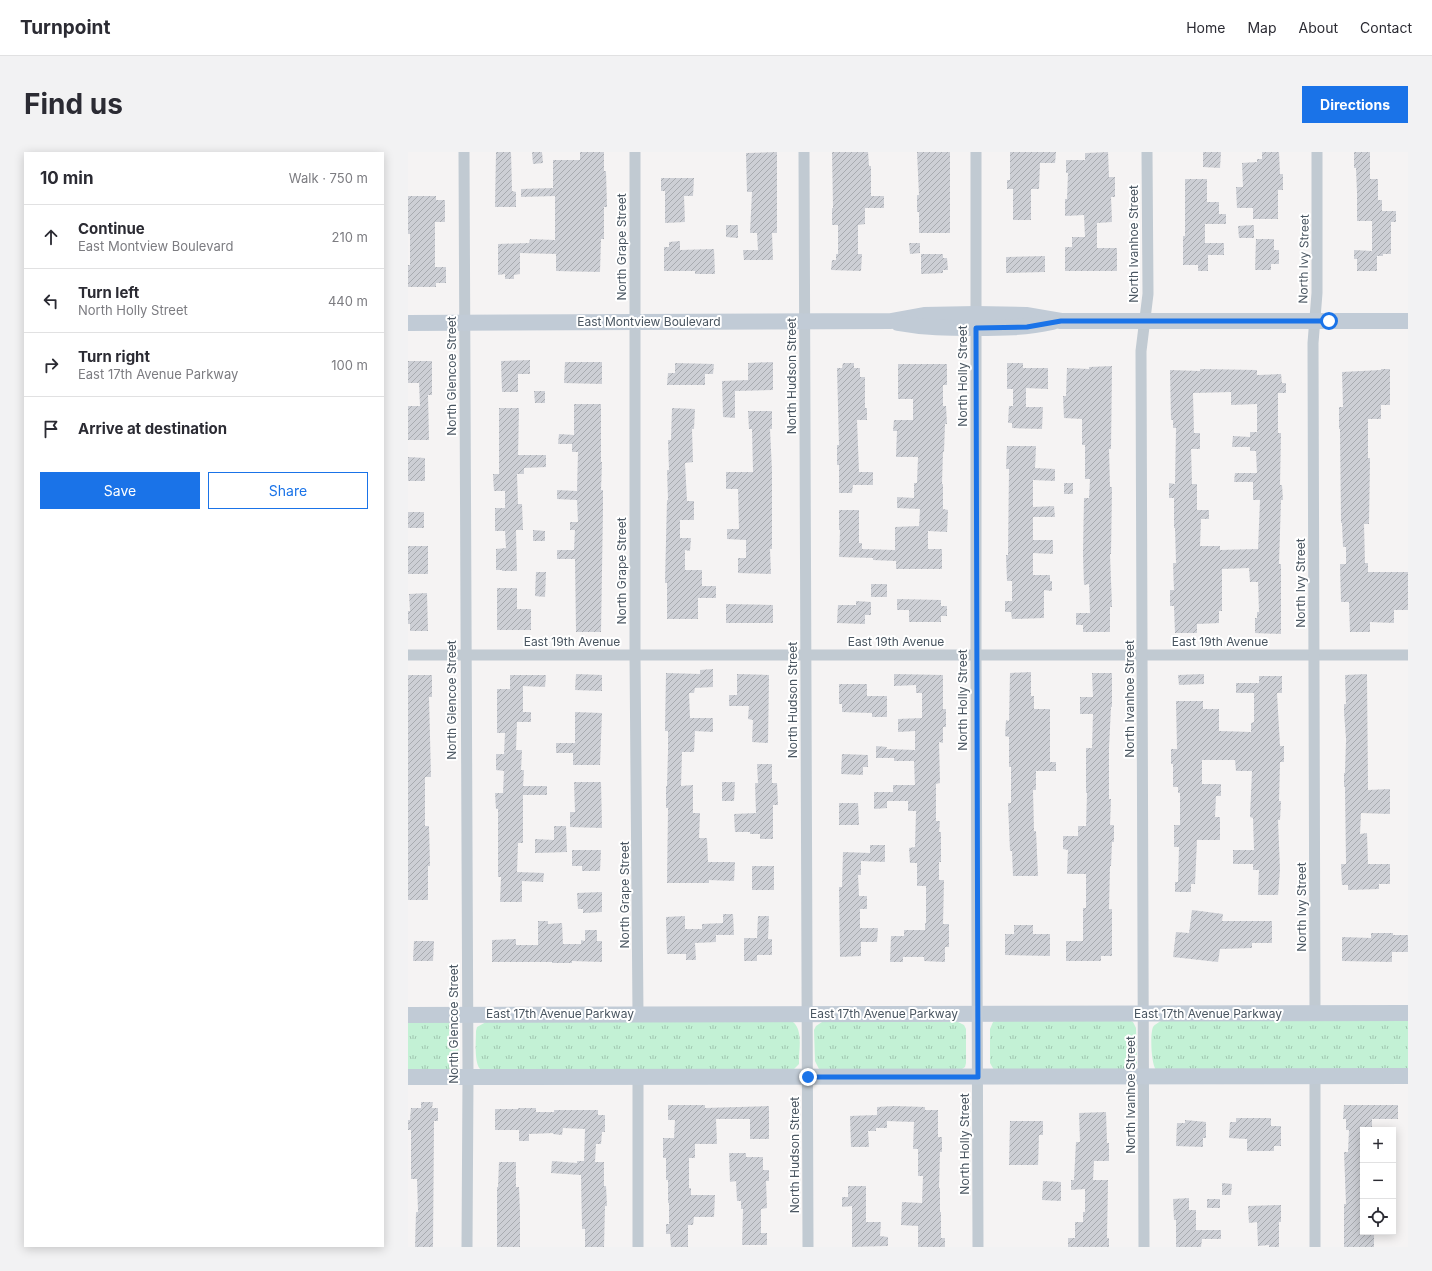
<!DOCTYPE html>
<meta charset="utf-8">
<style>
body{margin:0;font-family:Inter,sans-serif;background:#f2f2f3;color:#2b2b33}
.controls{position:absolute;right:12px;bottom:12px;display:grid;overflow:hidden;border-radius:0px;box-shadow:0 2px 10px #0003}
.controls button{width:36px;height:36px;display:grid;place-items:center;padding:0;border:0;border-bottom:1px solid #e1e1e2;background:#fff;color:#2b2b33;font:20px sans-serif}
.stop{position:absolute;width:12px;height:12px;margin:-9px;border:3px solid #1a73e8;border-radius:50%;background:#fff}
.stop.end{background:#1a73e8;border-color:#fff;box-shadow:0 1px 4px #0008}
.list{margin:0;padding:0;list-style:none}
h2{display:flex;justify-content:space-between;align-items:center;height:52px;margin:0;padding:0 16px;font-size:17px}
h2 small{font-size:13px;font-weight:400;color:#7c7c81}
.list li{display:grid;grid-template-columns:26px 1fr auto;gap:12px;align-items:center;box-sizing:border-box;height:64px;padding:0 16px;border-top:1px solid #e1e1e2}
.list b{display:block;font-size:15px;white-space:nowrap}
.list p{margin:0;font-size:13px;white-space:nowrap;color:#7c7c81}
.list em{font-size:13px;font-style:normal;color:#7c7c81}
.actions{display:flex;gap:8px;padding:12px 16px}
.actions a{flex:1;padding:9px 0;border:1px solid #1a73e8;border-radius:0px;text-align:center;font-size:14px;color:#1a73e8}
.actions .main{background:#1a73e8;color:#fff}
.icon{flex:none;width:22px;height:22px;fill:none;stroke:currentColor;stroke-width:2;stroke-linecap:round;stroke-linejoin:round}
.map{position:relative;flex:none;width:1000px;height:1095px;overflow:hidden;border-radius:0px}
header{display:flex;align-items:center;gap:24px;box-sizing:border-box;height:56px;padding:0 20px;background:#fff;border-bottom:1px solid #e1e1e2}
header strong{font-size:19px}
nav{display:flex;gap:22px;margin-inline-start:auto;font-size:14px}
.intro{display:flex;align-items:center;justify-content:space-between;box-sizing:border-box;height:96px;padding:0 24px}
h1{margin:0;font-size:28px}
.button{padding:10px 18px;border-radius:0px;background:#1a73e8;color:#fff;font-size:14px;font-weight:700}
main{display:flex;gap:24px;padding:0 24px}
aside{flex:1;background:#fff;border-radius:0px;box-shadow:0 2px 10px #0003}
.map>svg:first-child{display:block}
.park{fill:url(#park-tufts)}
.building{fill:url(#building-hatch);fill-rule:evenodd}
.lines{fill:none;stroke-linecap:round;stroke-linejoin:round}
.street{stroke:#c1cad2;stroke-width:11}
.secondary{stroke:#c1cbd6;stroke-width:16}
.route{stroke:#1a73e8;stroke-width:5}
.labels{text-anchor:middle;stroke-width:4;stroke-linejoin:round;paint-order:stroke}
.street-label{font-size:12px;fill:#4a5661;stroke:#fff}
</style>
<header>
<strong>Turnpoint</strong>
<nav><a>Home</a><a>Map</a><a>About</a><a>Contact</a></nav>
</header>
<div class="intro"><h1>Find us</h1><a class="button">Directions</a></div>
<main>
<aside>
<h2>10 min<small>Walk · 750 m</small></h2>
<ul class="list">
<li><svg class="icon" aria-label="ahead" viewBox="0 0 24 24"><path d="M12 20V5M6 11l6-6 6 6"/></svg><div><b>Continue</b><p>East Montview Boulevard</p></div><em>210 m</em></li>
<li><svg class="icon" aria-label="left" viewBox="0 0 24 24"><path d="M17 20v-9H6M10 6l-5 5 5 5"/></svg><div><b>Turn left</b><p>North Holly Street</p></div><em>440 m</em></li>
<li><svg class="icon" aria-label="right" viewBox="0 0 24 24"><path d="M7 20v-9h11M14 6l5 5-5 5"/></svg><div><b>Turn right</b><p>East 17th Avenue Parkway</p></div><em>100 m</em></li>
<li><svg class="icon" aria-label="arrive" viewBox="0 0 24 24"><path d="M6 21V4h12l-3 4 3 4H6"/></svg><div><b>Arrive at destination</b></div></li>
</ul>
<div class="actions"><a class="main">Save</a><a>Share</a></div>
</aside>
<div class="map">
<svg width="1000" height="1095" viewBox="0 0 1000 1095">
<defs>
<pattern id="park-tufts" width="24" height="20" patternUnits="userSpaceOnUse"><rect width="24" height="20" fill="#c3f1d5"/><path d="M3 7l-1-3M5 7V3M7 7l1-3M15 17l-1-3M17 17v-4M19 17l1-3" fill="none" stroke="#a0c6b0"/></pattern>
<pattern id="building-hatch" width="6" height="6" patternUnits="userSpaceOnUse"><rect width="6" height="6" fill="#cdcfd5"/><path d="M-1 1l2-2M0 6l6-6M5 7l2-2" fill="none" stroke="#a8abb0"/></pattern>
</defs>
<rect width="100%" height="100%" fill="#f5f3f3"/>
<!-- park -->
<g class="park">
<path d="M721 868 725 870 728 876 729 912 728 915 725 917 586 918 582 911V877L585 870 589 869Z"/>
<path d="M753 869H1000V918H748C743 912 742 882 745 875 747 872 750 871 753 869Z"/>
<path d="M0 870H46L49 873 51 910 48 917 0 919Z"/>
<path d="M78 870H385C395 878 391 897 391 908V912L386 917H72C66 910 68 889 68 879L69 875Z"/>
<path d="M414 870H550L556 873 558 877V911L557 915 554 917H411L407 909 406 878 408 874Z"/>
</g>
<!-- building -->
<g class="building">
<path d="M88 0H103L104 39 108 40V55H87Z"/>
<path d="M124 0H134L135 11 125 12Z"/>
<path d="M172 0H196V19H198L199 55H196V87H193L192 120 148 119V102L112 101V122L106 123V127H97V122L90 123V92L121 91 122 87 147 88V44L113 45V37L145 36V8H172Z"/>
<path d="M369 0V81H364L365 108H336L335 98H350L349 81H342L344 40H339L338 1Z"/>
<path d="M424 0H460L461 14H463V44H476V56H457V72L450 73V102H454L453 119 423 118 424 108H428V102H430V73H424V56H425Z"/>
<path d="M509 0H542V81H511V60H509V43H511Z"/>
<path d="M602 0H648L647 11H632L631 37H623V68H605V37H599V28H602Z"/>
<path d="M700 0 701 25H707V45H703L704 70 689 71V96H709V119H657V95H664V85H677L676 63 657 64V47H659L660 21H658V8H677V1Z"/>
<path d="M795 0H813L812 16 795 15Z"/>
<path d="M854 0H871L872 22H875V38H870V67H845V56H829L828 35H835L834 11 849 10V7H854Z"/>
<path d="M946 0H962V27H970V48H974V59H988V70H983V102H975V104H969V119H949V107H946V98L964 99V69H949V41L948 16H946Z"/>
<path d="M253 26H286L285 44H276L277 70 257 71V39H253Z"/>
<path d="M777 27H799V50H811V62H818V72H797V91H816V103H800V119H790V113H775V84H777Z"/>
<path d="M0 44H28V48H37V70H27V115H38V131H28V135H0V113H2V82H0Z"/>
<path d="M318 73H330V86L318 85Z"/>
<path d="M846 73V86H831L830 74Z"/>
<path d="M848 87H866V98H871V112H863V118H847Z"/>
<path d="M272 89V98L306 97 307 122H287V119H256V95H261V90Z"/>
<path d="M501 91H512V101L502 102Z"/>
<path d="M513 102H535V106H539L540 118H535V121L513 122Z"/>
<path d="M637 104V120L598 121V105Z"/>
<path d="M122 208V222H110V240H94L93 209Z"/>
<path d="M0 209H24V243H20L21 288H0V254H12L11 231H0Z"/>
<path d="M157 210H194V232L156 231Z"/>
<path d="M365 210V238L327 239V266L315 265 314 229 340 228V211Z"/>
<path d="M267 211 306 212 305 222H297V233H259L260 221H267Z"/>
<path d="M435 211H446V216H452V225H457V256H459V268H449L451 320H465V333H445L444 341H431V313H429V293H431L429 216H434Z"/>
<path d="M599 211H615V216H640V237L618 236V255H635L634 277 604 276V271H600L601 254H605V237H599Z"/>
<path d="M490 212H539V233H535V254H538L539 272H537L536 300H535L534 332H535V357L540 358 539 380 520 379V397H534V417H488V409L465 408V406L431 405 432 378H431V358H451V391H454V397L487 398V375L511 374 512 357 489 356V345L506 346V331H509L510 305H488L489 279H485L486 268H505V247H490Z"/>
<path d="M704 214 703 297H701L702 335H704L703 402H702L704 455H702V480H675V473H668V461H682L681 432 676 433 675 402 676 346H681L682 327H677V293H674V267L656 266 655 244H658L659 216 681 217V215Z"/>
<path d="M792 217 849 218V223L873 222 874 231H878V241H870V281H873L872 333H874L875 348H873L871 412H873V482L847 481V466H849V460H851L850 430H842L841 416 814 417V459H811V471L789 472V481H767L766 454H762V438H766L765 411H768L767 376H766V346H761V331L767 332 768 276H765V268H763L762 218 792 219ZM823 240V253L849 252V280H842V285L825 284 824 295H842V299H848L849 321H827L826 330H845V348H852L850 397 812 398V394H792L793 367H801V358H789V332H784L783 297H792V281H786L785 241Z"/>
<path d="M973 217H982V253H973V267H960V306H962L961 372H956L957 411H960V420H1000V458H986V471L962 470V480H942L941 450H933L932 412H938V395H935L934 371H933L932 277H931V255H935L934 220 973 218Z"/>
<path d="M126 239H137V251H127Z"/>
<path d="M166 252H193V310H194L193 338H195V357L193 480H168L167 407H149V398H166L167 378H162V370H170L169 348 149 347V338L169 339 170 300H164V292H150L151 282 166 283Z"/>
<path d="M91 256H111L110 303H138V315L116 316V322H109L110 352H114L115 378H108L109 419H94V418H88V397L98 396 97 379H87V356H97V339H86L85 322H91Z"/>
<path d="M264 256 287 257 286 277H284L285 310 277 311 279 349H286V368H272V386H283L282 399 277 398V418H294V434H308V446H290V467H259V431H257L259 348H260L259 318H261L260 288H263Z"/>
<path d="M340 259H364V277H362L364 319V397H362L363 422 330 421V406H338V388L319 387V377H331L330 337H318V320H345L344 277H341Z"/>
<path d="M599 294H628L627 316 647 317V329L625 328V355L646 354 647 365H625V388H645V402L625 401V423H642V429H644V439L636 438V466L604 467 603 460H597V449H604V429H599L598 403H600L601 317H598Z"/>
<path d="M0 305 17 306V329H0Z"/>
<rect x="656" y="331" width="9" height="11"/>
<rect x="0" y="360" width="16" height="16"/>
<path d="M125 378 137 379V389H125Z"/>
<rect x="0" y="394" width="20" height="28"/>
<path d="M128 420H138L137 445 127 444Z"/>
<rect x="463" y="432" width="16" height="13"/>
<path d="M89 436H109V457H123V478H89Z"/>
<path d="M19 441 20 479H2V472H0V459H2L1 442Z"/>
<path d="M489 447 533 448V454H539V464H533V470H501V458H489Z"/>
<path d="M448 449 463 450V463H457V472L429 471 430 453H448Z"/>
<path d="M318 452 365 453V471H318Z"/>
<path d="M305 517V535L287 536 286 541H281L282 566H305V580L287 579 286 600H274L273 634 285 633V661H292L291 686H299L300 710H327L326 729 301 728V731H259L260 656H258V634H259L260 600V579H257L258 521 292 522V518Z"/>
<path d="M623 520V544H626V557H642V610H648V619H628V638H625L626 679H628L630 724H605L604 699H602L600 651H603V615H601V585L597 584 598 568 601 569 602 521Z"/>
<path d="M684 521H704V555H703L701 596V647H703L702 673H706V690H704L703 714H702L701 757H704V804H693V809H658V789H675V756H678V722H659L660 698 655 697V684H670V674H678L679 641H678V596H684L685 562H672V545H685Z"/>
<path d="M168 522 194 523V539L167 538Z"/>
<path d="M329 522 361 523 360 591 344 590 345 568 340 567 341 554H321V543H329Z"/>
<path d="M486 522 535 523V557H538V575H535V591L531 590 532 631 528 632V669H532L531 680H533V710H531V728H536L535 772H541V795H537V810L516 809V805H495V810H482L483 784H496V778H517V771H518V734H509V711H502L501 696 507 695 508 659H500V649H479V656L466 657V640H485V633H507L506 609H486V606H468V594L479 595 478 597 507 598V579L490 580V567L514 566V541H508V533L486 534Z"/>
<path d="M796 522V532L771 533 770 523Z"/>
<path d="M959 522 960 638 982 637V662L953 661 952 682 959 681 960 712H982V732H971V737L940 738V733H934L933 712H938L937 635H936V621H937L938 587 936 560V552H938L937 523Z"/>
<path d="M0 523H24V545H21L23 625H17V674H21L22 714H20V748H0Z"/>
<path d="M102 523H138L137 535 115 534V560H123V570H109L108 598H114L113 618H116L115 634H139V643H115V691H110L109 720 136 721 135 730 114 729V750H92L93 725H90V657H88L87 641H95L96 619 88 618V602H96L97 581H89V537H102Z"/>
<path d="M851 524H874V541H869L872 594H876V610H872L871 649H873L872 668H870L872 718 870 743H850L851 718H845V712H825V698H846L845 666 842 665 844 619H828L827 608H794V632H813V644H808L807 665H812V688H789L787 732H783V740H767V730H770L771 695H766V673H772V641H770V635H765V612H763V597H769L768 549H795V557H811V579L843 580V571L846 570V541H828V531H851Z"/>
<path d="M431 532H459V544H479V565H464V561L434 560V552H431Z"/>
<path d="M167 560 194 561 192 613H165V601H148V591H167Z"/>
<path d="M434 602 460 603V615H455V623L433 622Z"/>
<path d="M349 612H364V631H369L370 653H365V687H352V682H342V680H327L326 662 348 661 347 631H350Z"/>
<path d="M166 630H193L194 676 162 675V660H167Z"/>
<path d="M314 630H327L326 649H314Z"/>
<path d="M431 651H450L451 673H431Z"/>
<path d="M146 674H158L159 700 127 701V687L146 688Z"/>
<path d="M462 693H477V710L453 709V723H450L451 744H459V757H452V776H470L469 790H453V804L432 805 431 735H434L435 700 462 701Z"/>
<path d="M164 698H193L192 719H174V714H164Z"/>
<rect x="344" y="714" width="22" height="24"/>
<path d="M194 740V760L175 761V757H170L169 741Z"/>
<path d="M784 758 815 762 814 769H864V791H844V796L812 797 810 810 765 805 768 780 781 781Z"/>
<path d="M315 762H325L326 783H308V790L287 791 288 808H278V802H259L258 765 277 764V777H294V772L315 771Z"/>
<path d="M350 764H361L360 787H364V803H349V809H336V786H349Z"/>
<path d="M130 769H140V772L154 771 155 792H173V788L177 789V778H189V789H194V810L164 809V811H144V810H84V788L108 787V793H130Z"/>
<path d="M606 773H625V782H642V804L597 803V782H606Z"/>
<path d="M963 781H985V783H1000V800H984V810L934 809V785L963 786Z"/>
<path d="M6 789H26L25 809H5Z"/>
<path d="M13 950H25L24 956H30V969H26L25 1095H7L8 1060H10L9 1027H3V978H0V968H2L3 956H13Z"/>
<path d="M260 953H297V956L361 954V987H342V967H308L309 992H287V1006H281V1036H283V1043H307L306 1065H286L285 1073H280V1095H263L262 1082H258V1072H261V1051H260V1028H258V1006H255V986H266L267 968H260Z"/>
<path d="M936 953H990V967H964V978H955V1080H966V1095H936V1052H938L936 1000H940L941 978H938V967H935Z"/>
<path d="M486 954 517 955V958H530V985H534V1000H532L531 1036H532V1060H533V1086H537V1095H510V1074L493 1073 494 1050 514 1051 515 1024H510V997H505L506 970 479 969V976H468V979H460L461 995H443L442 964 469 963V955Z"/>
<path d="M110 956H128V960H146V958H190V963H197V980H194L193 992H188L187 1010H196V1034H198L199 1054H197L196 1095H177V1077H174L173 1023 143 1021 144 1009 169 1011V1009H176L177 977 155 976 154 983 145 982V981L121 982V989H111V978H87V957H110Z"/>
<path d="M698 960 699 991H701V1009H686L685 1028H700L699 1086H701V1095H660V1086H667V1070H675V1060H677V1037L663 1038V1028H666L668 990H672L671 961Z"/>
<path d="M828 966H863V974H873V994H866V999H839V987L821 986 822 970H828Z"/>
<path d="M777 968 798 970V986H795V995L768 994 769 971H777Z"/>
<path d="M602 969H635V983H631L630 1013H601Z"/>
<path d="M321 1001H338V1005H355V1018H361V1029H358L359 1056 353 1057V1081H359V1093H334L335 1057H333V1049H329L328 1029 322 1030Z"/>
<path d="M91 1010H108V1035H111L112 1061V1095H89V1035H90Z"/>
<path d="M635 1029 653 1030V1049L634 1048Z"/>
<path d="M814 1031 824 1032 823 1043H814Z"/>
<path d="M440 1034H458V1070H473L472 1084 480 1085V1094L444 1095V1054L434 1055V1045H440Z"/>
<path d="M781 1046V1058H788V1078H813V1087H794L793 1095H768V1068H766L765 1047Z"/>
<rect x="799" y="1047" width="13" height="9"/>
<path d="M873 1053V1070H871V1095H861V1093L850 1094 849 1070 841 1071 840 1054Z"/>
</g>
<g class="lines">
<!-- street -->
<g class="street">
<path d="M56 0 60 925 59 1095"/>
<path d="M227 0V503L230 862"/>
<path d="M396 0 400 1095"/>
<path d="M568 0V503L570 1095"/>
<path d="M0 503H1000"/>
<path d="M907 862 905 191 909 141V0"/>
<path d="M230 925V1095"/>
<path d="M736 1095 733 199 740 142 739 0"/>
<path d="M907 1095V924"/>
</g>
<!-- secondary -->
<g class="secondary">
<path d="M0 171 483 169 516 163 568 162 618 163 653 169H1000"/>
<path d="M490 171C517 176 540 176 567 176 593 176 618 176 644 170"/>
<path d="M0 863 1000 861"/>
<path d="M0 925 1000 924"/>
</g>
</g>
<g class="lines">
<!-- route -->
<path class="route" d="M400 925H570L568 176 619 175 653 169H921"/>
</g>
<g class="labels">
<!-- street labels -->
<g class="street-label">
<text transform="translate(726 92) rotate(-90)" y="4">North Ivanhoe Street</text>
<text transform="translate(214 95) rotate(-90)" y="4">North Grape Street</text>
<text transform="translate(896 107) rotate(-89)" y="4">North Ivy Street</text>
<text x="241" y="174">East Montview Boulevard</text>
<text transform="translate(44 224) rotate(-90)" y="4">North Glencoe Street</text>
<text transform="translate(384 224) rotate(-90)" y="4">North Hudson Street</text>
<text transform="translate(555 224) rotate(-90)" y="4">North Holly Street</text>
<text transform="translate(214 419) rotate(-90)" y="4">North Grape Street</text>
<text transform="translate(893 431) rotate(-90)" y="4">North Ivy Street</text>
<text x="164" y="494">East 19th Avenue</text>
<text x="488" y="494">East 19th Avenue</text>
<text x="812" y="494">East 19th Avenue</text>
<text transform="translate(722 547) rotate(-90)" y="4">North Ivanhoe Street</text>
<text transform="translate(44 548) rotate(-90)" y="4">North Glencoe Street</text>
<text transform="translate(385 548) rotate(-90)" y="4">North Hudson Street</text>
<text transform="translate(555 548) rotate(-90)" y="4">North Holly Street</text>
<text transform="translate(217 743) rotate(-90)" y="4">North Grape Street</text>
<text transform="translate(894 755) rotate(-90)" y="4">North Ivy Street</text>
<text x="152" y="866">East 17th Avenue Parkway</text>
<text x="476" y="866">East 17th Avenue Parkway</text>
<text x="800" y="866">East 17th Avenue Parkway</text>
<text transform="translate(46 872) rotate(-90)" y="4">North Glencoe Street</text>
<text transform="translate(723 943) rotate(-90)" y="4">North Ivanhoe Street</text>
<text transform="translate(557 992) rotate(-90)" y="4">North Holly Street</text>
<text transform="translate(387 1003) rotate(-90)" y="4">North Hudson Street</text>
</g>
</g>
</svg>
<div class="controls">
<button>+</button>
<button>−</button>
<button><svg class="icon" aria-label="locate" viewBox="0 0 24 24"><circle cx="12" cy="12" r="6"/><path d="M12 2v4M12 18v4M2 12h4M18 12h4"/></svg></button>
</div>
<div class="stop" style="left:921px;top:169px"></div>
<div class="stop end" style="left:400px;top:925px"></div>
</div>
</main>
